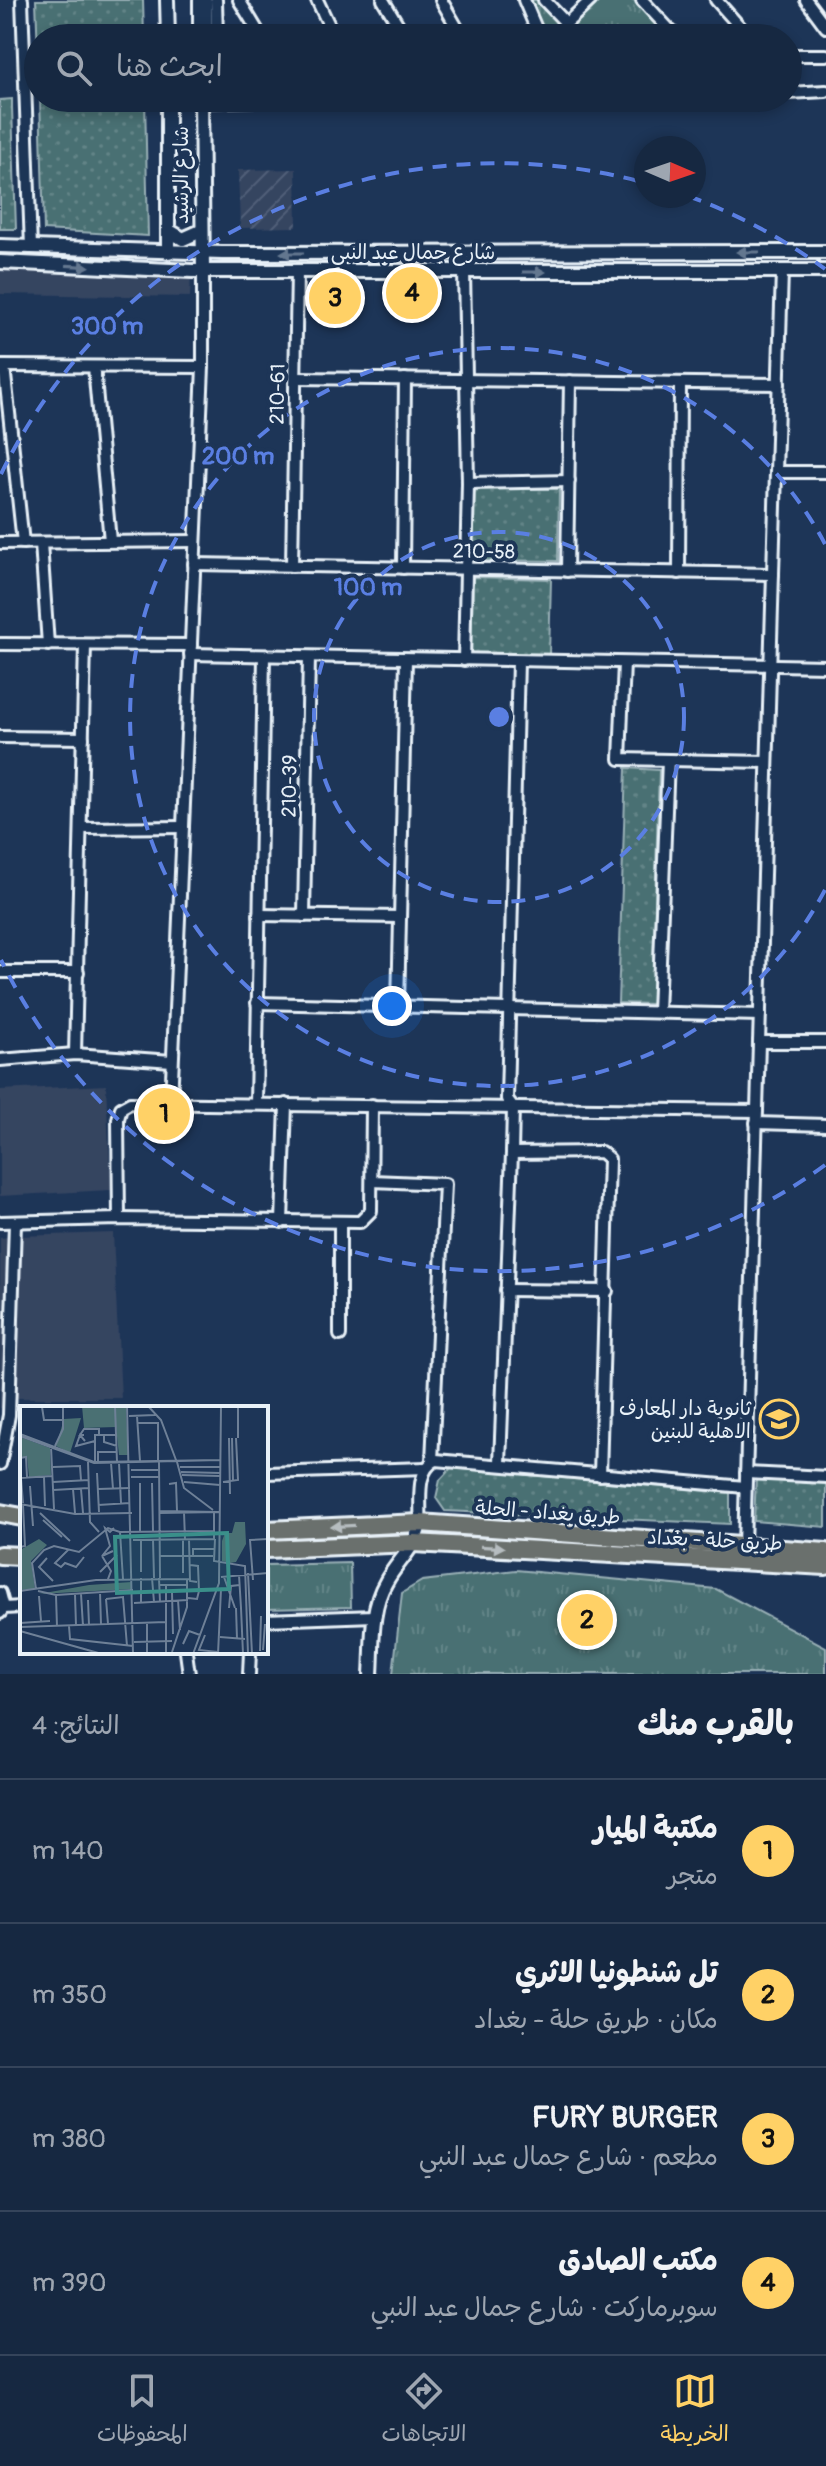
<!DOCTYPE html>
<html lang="ar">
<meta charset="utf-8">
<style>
body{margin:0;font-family:Pangolin,"Playpen Sans Arabic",sans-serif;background:#23344c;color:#f1f3f6;direction:rtl}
.compass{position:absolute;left:634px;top:136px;width:72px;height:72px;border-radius:50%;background:#162841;box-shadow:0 4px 12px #0003;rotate:92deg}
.you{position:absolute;left:392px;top:1006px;width:28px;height:28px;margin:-20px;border:6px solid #fff;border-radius:50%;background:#1a73e8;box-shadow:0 0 0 12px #1a73e833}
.badge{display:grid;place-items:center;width:52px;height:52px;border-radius:50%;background:#ffd166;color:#111;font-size:26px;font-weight:700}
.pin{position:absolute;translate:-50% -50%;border:4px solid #fff;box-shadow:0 2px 8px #0006}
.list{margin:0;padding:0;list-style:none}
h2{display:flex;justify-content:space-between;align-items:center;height:104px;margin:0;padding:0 32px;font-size:34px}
h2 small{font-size:26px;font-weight:400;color:#9ea6b1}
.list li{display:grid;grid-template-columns:52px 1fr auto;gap:24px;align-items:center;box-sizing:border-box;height:144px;padding:0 32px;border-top:2px solid #35445a}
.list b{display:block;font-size:30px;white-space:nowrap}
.list p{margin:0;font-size:26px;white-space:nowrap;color:#9ea6b1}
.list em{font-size:26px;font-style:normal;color:#9ea6b1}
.icon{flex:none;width:44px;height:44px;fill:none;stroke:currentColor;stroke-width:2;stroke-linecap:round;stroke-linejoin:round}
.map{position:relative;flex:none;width:826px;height:1674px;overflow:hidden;direction:ltr}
.search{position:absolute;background:#162841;box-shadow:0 4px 12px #0003;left:24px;right:24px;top:24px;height:88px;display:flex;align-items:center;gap:20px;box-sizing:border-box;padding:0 28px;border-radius:44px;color:#9ea6b1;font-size:30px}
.sheet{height:680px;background:#162841}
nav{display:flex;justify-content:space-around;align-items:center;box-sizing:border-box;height:112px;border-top:2px solid #35445a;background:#162841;font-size:22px;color:#9ea6b1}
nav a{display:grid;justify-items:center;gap:4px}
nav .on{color:#ffd166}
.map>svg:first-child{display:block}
.built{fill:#344461}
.industrial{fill:url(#industrial-furrows)}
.grass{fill:url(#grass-tufts);stroke:#99b0b6;stroke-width:2}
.garden{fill:url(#garden-dots);stroke:#99b0b6;stroke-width:2}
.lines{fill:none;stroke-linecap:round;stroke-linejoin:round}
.minor-casing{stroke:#e8f1f8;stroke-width:16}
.tertiary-casing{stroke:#e8f1f8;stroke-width:18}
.primary-casing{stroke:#e8f1f8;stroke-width:22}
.minor{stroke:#1d3557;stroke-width:10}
.tertiary{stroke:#1d3557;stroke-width:12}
.primary{stroke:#6b706d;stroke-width:16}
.oneway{fill:#64778f}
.oneway2{fill:#b6bdc0}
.ring{fill:none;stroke:#5a7fe2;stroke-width:4;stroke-dasharray:14 10}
.labels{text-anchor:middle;stroke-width:8;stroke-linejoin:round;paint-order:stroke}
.street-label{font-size:20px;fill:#e8f1f8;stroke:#1d3557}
.poi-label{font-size:20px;fill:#e8f1f8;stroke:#1d3557;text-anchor:end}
.inset-road{fill:none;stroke:#6e8097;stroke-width:2}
.view{fill:#3a8f8a;fill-opacity:0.15;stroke:#3a8f8a;stroke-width:4}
.inset-edge{fill:none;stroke:#e8f1f8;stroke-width:4}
.centre{fill:#5a7fe2;stroke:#1d3557;stroke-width:4}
.ring-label{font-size:24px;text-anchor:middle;font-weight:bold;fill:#5a7fe2;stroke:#1d3557;stroke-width:8;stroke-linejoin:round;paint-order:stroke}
</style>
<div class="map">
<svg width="826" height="1674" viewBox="0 0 826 1674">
<defs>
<pattern id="industrial-furrows" width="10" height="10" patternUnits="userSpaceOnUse" patternTransform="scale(2)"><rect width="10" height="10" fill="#344461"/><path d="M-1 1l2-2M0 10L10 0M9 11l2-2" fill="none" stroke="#515f78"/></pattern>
<pattern id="grass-tufts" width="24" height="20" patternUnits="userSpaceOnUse" patternTransform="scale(2)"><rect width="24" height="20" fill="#4a7073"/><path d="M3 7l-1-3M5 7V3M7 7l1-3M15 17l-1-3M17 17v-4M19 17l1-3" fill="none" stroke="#648588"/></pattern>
<pattern id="garden-dots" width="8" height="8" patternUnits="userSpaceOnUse" patternTransform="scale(2)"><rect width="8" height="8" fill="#4a7073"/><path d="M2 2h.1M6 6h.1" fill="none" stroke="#648588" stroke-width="1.8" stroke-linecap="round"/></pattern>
</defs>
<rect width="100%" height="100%" fill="#1d3557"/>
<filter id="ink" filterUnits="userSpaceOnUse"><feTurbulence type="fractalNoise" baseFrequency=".0125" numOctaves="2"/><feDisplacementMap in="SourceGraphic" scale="16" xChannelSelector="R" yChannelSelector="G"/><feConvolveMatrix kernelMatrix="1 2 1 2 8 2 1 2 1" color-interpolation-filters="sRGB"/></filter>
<g filter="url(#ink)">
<!-- built -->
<g class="built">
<path d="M0 266 191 272 190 297 0 294Z"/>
<path d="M106 1085 111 1190 0 1196V1090Z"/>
<path d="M113 1233 121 1398H16L18 1236Z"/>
<path d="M9 1237 3 1408H0V1238Z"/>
</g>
<!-- industrial -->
<path class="industrial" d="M296 169 297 227 240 228 238 170Z"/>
<!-- grass -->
<g class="grass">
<path d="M524 0H544L566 23 591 0H642L677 38H540Z"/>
<path d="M350 1563 351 1607 266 1609V1565Z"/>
<path d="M516 1570 716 1589 826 1647V1674H393L402 1593 422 1581Z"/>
</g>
<!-- garden -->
<g class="garden">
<path d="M36 0H143L144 38H38V54Z"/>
<path d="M40 98H145L148 236 44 230Z"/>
<path d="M12 99V107L16 229H0V100Z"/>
<path d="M472 488 559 489 558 561 472 560Z"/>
<path d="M473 577 551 579 549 655 471 653Z"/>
<path d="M626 768 659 770 652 1004 618 1003Z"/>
<path d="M451 1468 730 1493V1524L445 1511 436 1498 440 1480Z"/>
<path d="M756 1477 826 1483V1527L754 1521Z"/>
</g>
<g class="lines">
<defs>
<g id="minor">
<path d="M22 0 31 248"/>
<path d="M206 0 207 38"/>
<path d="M216 0 217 38"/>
<path d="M239 0 262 38"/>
<path d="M317 0 335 38"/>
<path d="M383 0 406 38"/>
<path d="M441 0 463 38"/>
<path d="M524 0 540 38"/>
<path d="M544 0 566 23"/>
<path d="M642 0 677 38"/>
<path d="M716 0 750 38"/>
<path d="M806 0 826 27"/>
<path d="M551 38 591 0"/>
<path d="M788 55H826"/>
<path d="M788 93 826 91"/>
<path d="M201 102 311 98"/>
<path d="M0 366 203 367"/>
<path d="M4 366 23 543"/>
<path d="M94 367 110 541"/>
<path d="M296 378 779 384"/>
<path d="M776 472H826"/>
<path d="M468 483 569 481"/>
<path d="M0 543 195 541"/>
<path d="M41 543 48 645"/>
<path d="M194 564 773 574"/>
<path d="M292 566 297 271"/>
<path d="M403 568 405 379"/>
<path d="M567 571 570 381"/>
<path d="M679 573 680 383"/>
<path d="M0 644 191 645"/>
<path d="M190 654 826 666"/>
<path d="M464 660 468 483 464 271"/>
<path d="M624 663 620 759 767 762"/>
<path d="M0 737 83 738"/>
<path d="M81 828 183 827"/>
<path d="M259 915 400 917"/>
<path d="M304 916 309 657"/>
<path d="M0 972H78"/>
<path d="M257 1003 760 1015"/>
<path d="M398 1006 406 659"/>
<path d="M658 1012 668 760"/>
<path d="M759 1042H826"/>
<path d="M75 1054 85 645"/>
<path d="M0 1060 75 1054 172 1061"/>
<path d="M171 1102 203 367V271"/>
<path d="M256 1104 264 656"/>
<path d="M756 1123 826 1125"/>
<path d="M512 1153 601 1152 609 1159 600 1475"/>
<path d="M372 1181 445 1184 432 1461"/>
<path d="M119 1219 118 1119 121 1108 130 1103 757 1111"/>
<path d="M0 1222 119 1219 360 1222 371 1211 372 1105"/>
<path d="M282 1222 286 1104"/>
<path d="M506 1290 607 1291"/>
<path d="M340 1335V1222"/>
<path d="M500 1463 512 1153 513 1107 507 1099 518 661"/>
<path d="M0 1464 9 1415 15 1223"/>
<path d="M266 1473 426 1468"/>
<path d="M746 1473 826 1477"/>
<path d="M420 1523C422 1503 414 1471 436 1460L745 1487"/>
<path d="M744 1546 782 271"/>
<path d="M0 1593 4 1608"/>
<path d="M0 1613 4 1608 22 1607"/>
<path d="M266 1620 374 1616"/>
<path d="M186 1652 189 1674"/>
<path d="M249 1674 250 1652"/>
</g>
<g id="tertiary">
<path d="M167 0 168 38"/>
<path d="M200 0V38"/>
<path d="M168 98V252"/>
<path d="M201 98 203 271"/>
<path d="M168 230 183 239 201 231"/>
<path d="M0 246 222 253 826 252"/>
<path d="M0 262 192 271H826"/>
<path d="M371 1674C373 1644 370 1609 386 1582 397 1561 416 1548 420 1523"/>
</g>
<g id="primary">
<path d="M0 1513 22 1517"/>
<path d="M266 1530 420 1523 826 1552"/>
<path d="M266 1549 414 1543 826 1566"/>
<path d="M0 1555 22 1556"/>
</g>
</defs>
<!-- minor casing -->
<use href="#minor" class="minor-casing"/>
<!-- tertiary casing -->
<use href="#tertiary" class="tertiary-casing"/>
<!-- primary casing -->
<use href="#primary" class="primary-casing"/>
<!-- minor -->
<use href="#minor" class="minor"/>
<!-- tertiary -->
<use href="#tertiary" class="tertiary"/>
<!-- primary -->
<use href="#primary" class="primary"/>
</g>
<!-- one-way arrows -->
<defs><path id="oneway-solid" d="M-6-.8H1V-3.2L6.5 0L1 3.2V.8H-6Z" transform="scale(2)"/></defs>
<g class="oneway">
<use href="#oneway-solid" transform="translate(748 252) rotate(180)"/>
<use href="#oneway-solid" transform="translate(292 253) rotate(180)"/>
<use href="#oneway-solid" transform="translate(78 266) rotate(3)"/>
<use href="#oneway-solid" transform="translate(534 272)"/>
</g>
<g class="oneway2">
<use href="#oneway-solid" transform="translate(343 1526) rotate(177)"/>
<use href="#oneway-solid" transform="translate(492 1547) rotate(3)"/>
</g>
</g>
<!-- distance rings -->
<g class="ring">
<circle cx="499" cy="717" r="185"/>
<path d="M825 890A369 369 0 1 1 825 544"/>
<path d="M825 1165A554 554 0 0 1 1 960M1 474A554 554 0 0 1 642 182M688 196A554 554 0 0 1 825 269"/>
</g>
<!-- icons -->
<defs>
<symbol id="school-ring" viewBox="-11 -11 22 22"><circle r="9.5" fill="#1d3557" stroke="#ffd166" stroke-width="1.5"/><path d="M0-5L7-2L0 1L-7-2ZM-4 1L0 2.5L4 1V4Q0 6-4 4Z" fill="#ffd166"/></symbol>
</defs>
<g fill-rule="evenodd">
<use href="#school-ring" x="757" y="1397" width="44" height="44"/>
</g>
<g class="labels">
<!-- street labels -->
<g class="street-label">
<text transform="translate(181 175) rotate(-90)" y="7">شارع الرشيد</text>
<text x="413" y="259">شارع جمال عبد النبي</text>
<text transform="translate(277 394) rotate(-89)" y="7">210-61</text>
<text transform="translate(484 551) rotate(1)" y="7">210-58</text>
<text transform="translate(289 786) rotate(-89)" y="7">210-39</text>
<text transform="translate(548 1512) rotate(4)" y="7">طريق بغداد - الحلة</text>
<text transform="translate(715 1540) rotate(3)" y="7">طريق حلة - بغداد</text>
</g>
<!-- poi labels -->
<g class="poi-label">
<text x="751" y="1415">ثانوية دار المعارف<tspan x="751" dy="23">الاهلية للبنين</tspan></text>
</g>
</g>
<!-- overview -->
<g transform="translate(20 1406)">
<rect width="248" height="248" fill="#1d3557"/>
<path d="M62 0H106L108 49H99L96 21 64 22ZM61 12 50 47 36 40 44 13ZM0 31 30 42 31 69 9 71 7 51H0ZM215 116H225L226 138 216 156 210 157 202 155V135L205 127H212ZM19 133 27 139 11 155 15 183 0 184V144Z" fill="#4a7073"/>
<path d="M112 176V183L19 188 69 179Z" fill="#4a7073"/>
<path class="inset-road" d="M95 0 97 56M107 0 113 248M128 0 141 14 156 54M22 1 24 14H43M109 10 135 9M117 10 120 55M118 17H138V55M0 28 74 56 200 54 74 57 0 30M64 29H60L64 23H79V29M96 29H84V36L97 40M209 32 210 88M212 32 213 75M218 32V0M65 35 60 29 56 40 75 35M35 40 43 23V0M31 41 34 103M0 52 6 51 7 71M68 56 70 116 79 126M75 56V29H84M78 56V46H97M139 56 140 172M157 56 164 82 193 104M91 57 93 83M99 57 101 97M33 61 60 60 61 74M160 61H200M111 64H139M161 66 200 67M77 67 79 106M162 69 200 70M24 71 25 100M111 71H139M0 72 32 70M1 72 3 97M33 76 69 74M164 76 200 79M203 76 218 74 216 32M120 77V125M132 77 133 125M149 78 156 77 157 105M10 80 13 120M53 83 55 107M61 83 63 107M78 83 110 82M33 84 69 82M0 98 55 108 112 107M78 99 110 97M139 105 199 106 139 107M164 106 165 133M20 107 50 135M23 114 42 131M100 126 194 125M133 133 134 172M163 133V167M169 133 170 175 177 176M194 133V106M195 133 194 155 225 160 228 248M113 134 195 133M121 134V166M0 141 5 140 3 99M48 144 35 157 41 161 45 157 56 161 64 151M93 145 82 150 90 140 85 122 90 126 94 122M82 150 91 165 88 173M140 150H193M173 150V143H194M27 152 19 161 33 175M80 166 97 149M228 167 232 248M219 169 221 202M201 171 248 167M204 171 215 202M121 172V197M132 172 134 196M139 172 140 196M233 174 230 134 248 133M140 179H167M146 179V247M16 183 12 157 24 144 34 140 59 146 88 122 100 126 103 173M0 185 76 174 170 173M18 185 36 189 113 184M80 186 81 219M152 186 153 228M55 188 56 220M61 188 63 220M36 189 37 221M19 190 21 215M168 192 177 193 179 185 178 160 170 159M86 193 103 191 107 240M86 193 88 218M68 194 69 219M158 194 160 224M114 197 168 194M209 202 211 180 220 179M216 202 217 233M221 202 223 248M0 217 30 215M49 220 50 233 113 240M0 221 146 216M0 225 82 248M185 229 179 244 198 246M200 231 225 233M114 236 152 235M163 238 169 225 180 229M243 244 245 218M240 245 241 210M152 246 167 201V173M127 248V217M173 248 199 177 201 0M198 248 201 183"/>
<path class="view" d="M207 127 209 183 97 187 95 131Z"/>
<rect width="248" height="248" class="inset-edge"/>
</g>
<circle cx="499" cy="717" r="12" class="centre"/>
<g class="ring-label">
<text x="107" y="334">300 m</text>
<text x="238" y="464">200 m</text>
<text x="368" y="595">100 m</text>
</g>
</svg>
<svg class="compass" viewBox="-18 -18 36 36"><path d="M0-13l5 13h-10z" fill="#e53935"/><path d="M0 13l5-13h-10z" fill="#9ea6b1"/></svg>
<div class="you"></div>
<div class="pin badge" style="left:164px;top:1114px">1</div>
<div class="pin badge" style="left:587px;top:1620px">2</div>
<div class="pin badge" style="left:335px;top:298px">3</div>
<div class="pin badge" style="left:412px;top:293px">4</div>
<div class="search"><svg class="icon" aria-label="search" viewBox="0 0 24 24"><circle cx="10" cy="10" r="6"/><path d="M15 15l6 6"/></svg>ابحث هنا</div>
</div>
<section class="sheet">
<h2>بالقرب منك<small>النتائج: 4</small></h2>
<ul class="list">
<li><span class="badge">1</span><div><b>مكتبة الميار</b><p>متجر</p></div><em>140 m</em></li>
<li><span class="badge">2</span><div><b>تل شنطونيا الاثري</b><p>مكان · طريق حلة - بغداد</p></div><em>350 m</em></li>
<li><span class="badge">3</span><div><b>FURY BURGER</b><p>مطعم · شارع جمال عبد النبي</p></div><em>380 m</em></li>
<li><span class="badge">4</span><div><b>مكتب الصادق</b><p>سوبرماركت · شارع جمال عبد النبي</p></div><em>390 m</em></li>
</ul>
</section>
<nav>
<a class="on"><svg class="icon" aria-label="map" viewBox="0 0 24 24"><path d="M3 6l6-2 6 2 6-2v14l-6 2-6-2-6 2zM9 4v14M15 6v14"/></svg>الخريطة</a>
<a><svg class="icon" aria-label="directions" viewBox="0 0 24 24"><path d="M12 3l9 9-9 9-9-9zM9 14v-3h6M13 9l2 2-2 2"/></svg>الاتجاهات</a>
<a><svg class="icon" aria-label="saved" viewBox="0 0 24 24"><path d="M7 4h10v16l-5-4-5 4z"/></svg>المحفوظات</a>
</nav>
